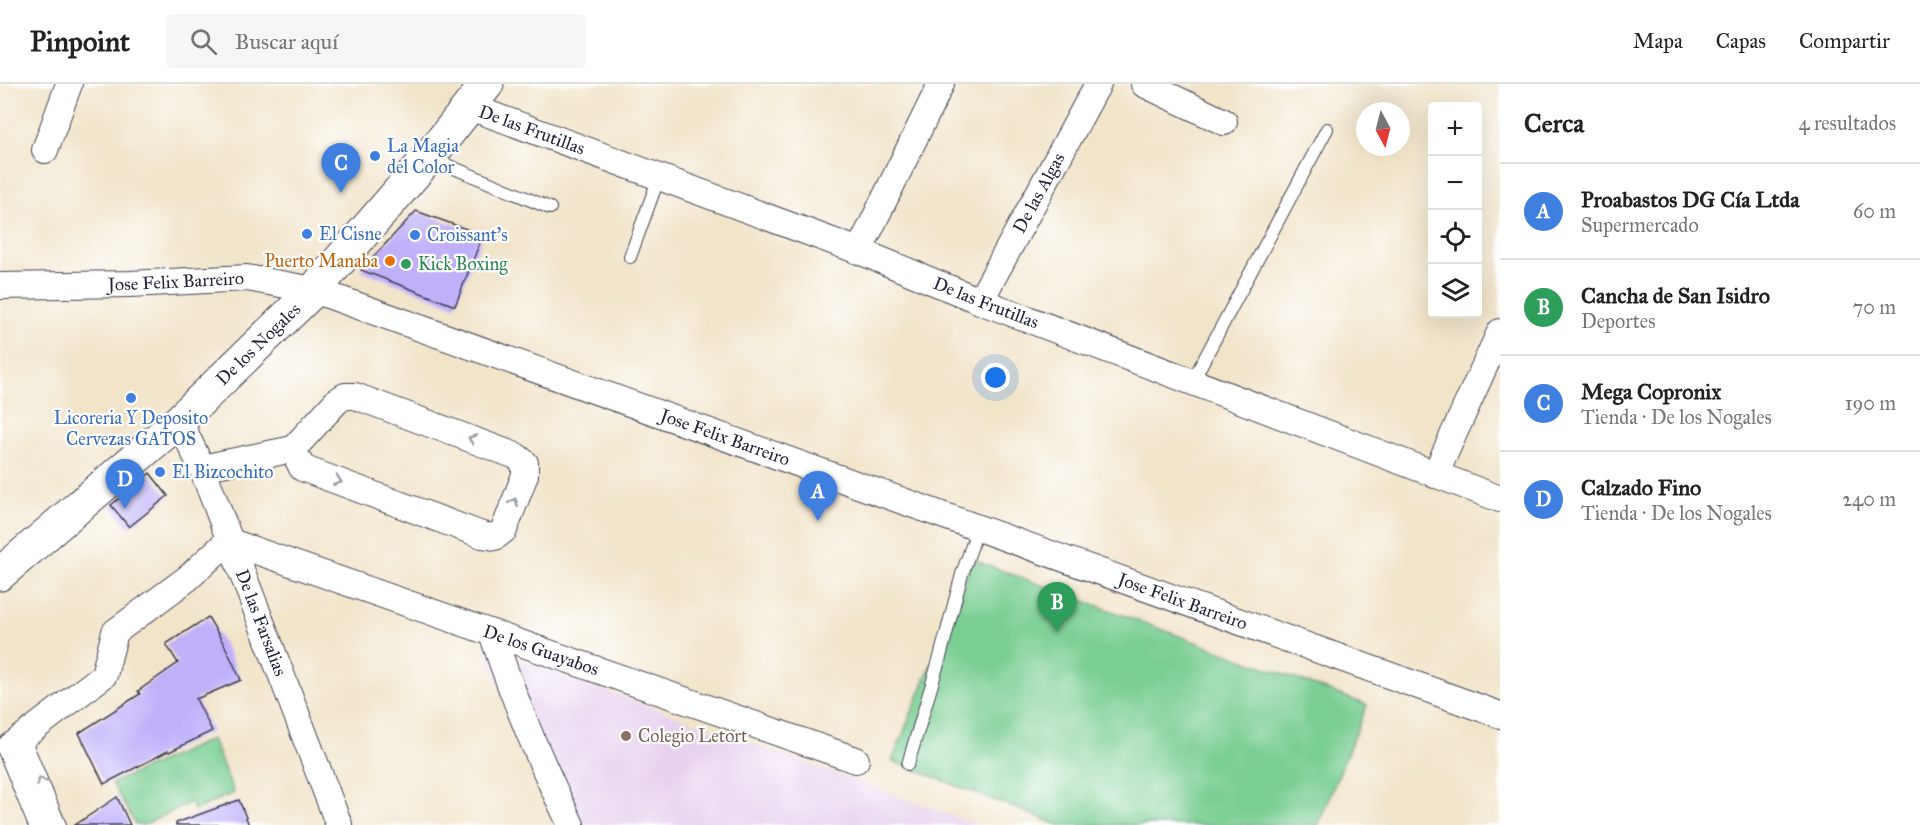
<!DOCTYPE html>
<html lang="es">
<meta charset="utf-8">
<style>
body{margin:0;font-family:"IM FELL Great Primer",serif;background:#f6f6f6;color:#222}
.controls{position:absolute;right:18px;top:18px;display:grid;overflow:hidden;border-radius:6px;box-shadow:0 6px 24px #0002}
.controls button{width:54px;height:54px;display:grid;place-items:center;padding:0;border:0;border-bottom:2px solid #e0e0e0;background:#fff;color:#222;font:30px sans-serif}
.compass{position:absolute;left:1356px;top:18px;width:54px;height:54px;border-radius:50%;background:#fff;box-shadow:0 6px 24px #0002;rotate:173deg}
.you{position:absolute;left:996px;top:294px;width:21px;height:21px;margin:-15px;border:4px solid #fff;border-radius:50%;background:#1a73e8;box-shadow:0 0 0 9px #1a73e833}
.badge{display:grid;place-items:center;width:39px;height:39px;border-radius:50%;background:#b5179e;color:#fff;font-size:20px;font-weight:700}
.pin{position:absolute;translate:-50% -50px;filter:drop-shadow(0 2px 3px #0008)}
.pin::after{content:'';position:absolute;top:32px;width:21px;height:18px;background:inherit;clip-path:polygon(0 0,100% 0,50% 100%)}
.list{margin:0;padding:0;list-style:none}
h2{display:flex;justify-content:space-between;align-items:center;height:78px;margin:0;padding:0 24px;font-size:26px}
h2 small{font-size:20px;font-weight:400;color:#767676}
.list li{display:grid;grid-template-columns:39px 1fr auto;gap:18px;align-items:center;box-sizing:border-box;height:96px;padding:0 24px;border-top:2px solid #e0e0e0}
.list b{display:block;font-size:22px;white-space:nowrap}
.list p{margin:0;font-size:20px;white-space:nowrap;color:#767676}
.list em{font-size:20px;font-style:normal;color:#767676}
.icon{flex:none;width:33px;height:33px;fill:none;stroke:currentColor;stroke-width:2;stroke-linecap:round;stroke-linejoin:round}
.map{position:relative;flex:none;width:1500px;height:741px;overflow:hidden}
header{display:flex;align-items:center;gap:36px;box-sizing:border-box;height:84px;padding:0 30px;background:#fff;border-bottom:2px solid #e0e0e0}
header strong{font-size:28px}
nav{display:flex;gap:33px;margin-inline-start:auto;font-size:21px}
.search{width:420px;height:54px;background:#f6f6f6;display:flex;align-items:center;gap:15px;box-sizing:border-box;padding:0 21px;border-radius:6px;color:#767676;font-size:22px}
main{display:flex}
aside{flex:1;background:#fff}
.map>svg:first-child{display:block}
.built{fill:#e7d2ef}
.green{fill:#79ce92;stroke:#4e7866;stroke-width:1.5}
.building{fill:#c0b0fa}
.lines{fill:none;stroke-linecap:round;stroke-linejoin:round}
.lane-casing{stroke:#413f50;stroke-width:14}
.street-casing{stroke:#413f50;stroke-width:28}
.secondary-casing{stroke:#413f50;stroke-width:35}
.lane{stroke:#fff;stroke-width:12}
.street{stroke:#fff;stroke-width:26}
.secondary{stroke:#fff;stroke-width:33}
.oneway{stroke:#9c9ca7}
.shop-dot{fill:#3f7fe0;stroke:#fff;stroke-width:2}
.food-dot{fill:#e8710a;stroke:#fff;stroke-width:2}
.leisure-dot{fill:#2e9e5b;stroke:#fff;stroke-width:2}
.education-dot{fill:#8d6e63;stroke:#fff;stroke-width:2}
.labels{text-anchor:middle;stroke-width:4.5;stroke-linejoin:round;paint-order:stroke}
.street-label{font-size:18px;fill:#22223b;stroke:#fff}
.shop-label{font-size:18px;fill:#366cbe;stroke:#fff;text-anchor:start}
.food-label{font-size:18px;fill:#c56008;stroke:#fff;text-anchor:end}
.leisure-label{font-size:18px;fill:#27864d;stroke:#fff;text-anchor:start}
.education-label{font-size:18px;fill:#785e54;stroke:#fff;text-anchor:start}
</style>
<header>
<strong>Pinpoint</strong>
<div class="search"><svg class="icon" aria-label="search" viewBox="0 0 24 24"><circle cx="10" cy="10" r="6"/><path d="M15 15l6 6"/></svg>Buscar aquí</div>
<nav><a>Mapa</a><a>Capas</a><a>Compartir</a></nav>
</header>
<main>
<div class="map">
<svg width="1500" height="741" viewBox="0 0 1500 741">
<rect width="100%" height="100%" fill="#fff"/>
<filter id="ink" filterUnits="userSpaceOnUse"><feTurbulence type="fractalNoise" baseFrequency=".0167" numOctaves="2"/><feDisplacementMap in="SourceGraphic" scale="12" xChannelSelector="R" yChannelSelector="G"/><feConvolveMatrix kernelMatrix="1 2 1 2 8 2 1 2 1" color-interpolation-filters="sRGB"/></filter>
<filter id="wash" filterUnits="userSpaceOnUse"><feTurbulence type="fractalNoise" baseFrequency=".008" numOctaves="4" result="noise"/><feDisplacementMap in="SourceGraphic" scale="24" xChannelSelector="R" yChannelSelector="G"/><feGaussianBlur stdDeviation="1.35" result="paint"/><feColorMatrix in="noise" values="0 0 0 0 0 0 0 0 0 0 0 0 0 0 0 0 0 1.4 0 .05"/><feComposite in="paint" operator="in"/></filter>
<g filter="url(#wash)">
<rect width="100%" height="100%" fill="#f1e4c9"/>
<!-- built -->
<path class="built" d="M484 563 978 741H559Z"/>
<!-- green -->
<g class="green">
<path d="M973 476 1367 621 1318 741H1059L892 677Z"/>
<path d="M212 655 234 709 194 726 191 718 144 741H136L112 699Z"/>
</g>
<g id="blocks">
<!-- building -->
<g class="building">
<path d="M416 127 483 151 455 222 361 186Z"/>
<path d="M150 389 168 412 129 443 111 421Z"/>
<path d="M208 533 225 562 241 596 196 615 212 647 169 668 168 667 104 700 79 649 140 610 138 607 178 579 166 560Z"/>
<path d="M117 713 130 741H75Z"/>
<path d="M239 716 249 741H176V739Z"/>
</g>
</g>
</g>
<g filter="url(#ink)">
<use href="#blocks" fill-opacity="0" stroke="#413f50" stroke-width="1.5"/>
<g class="lines">
<defs>
<g id="lane">
<path d="M430 74 550 124"/>
<path d="M630 173 659 93"/>
<path d="M1192 298 1327 45"/>
<path d="M23 652 60 741"/>
<path d="M908 680 940 573 962 490 978 444"/>
</g>
<g id="street">
<path d="M1144 0 1224 38"/>
<path id="s1" d="M470 23 859 167 980 217 1500 415"/>
<path d="M45 66 69 0"/>
<path d="M859 167 941 0"/>
<path id="s2" d="M0 202 130 200 247 194 314 206 1500 631"/>
<path id="s3" d="M980 217 1098 0"/>
<path id="s4" d="M179 337 202 384 339 741"/>
<path d="M202 384 293 365 337 317 345 312H355L516 372 525 379V391L504 446 495 453 482 451 302 384 293 365"/>
<path d="M1435 391 1500 248"/>
<path d="M492 549C514 616 540 678 571 741"/>
<path id="s5" d="M42 741 10 663 104 591 115 548 188 494 228 457 856 676"/>
</g>
<g id="secondary">
<path id="s6" d="M0 490 179 337 314 206 428 74 487 0"/>
</g>
</defs>
<!-- lane casing -->
<use href="#lane" class="lane-casing"/>
<!-- street casing -->
<use href="#street" class="street-casing"/>
<!-- secondary casing -->
<use href="#secondary" class="secondary-casing"/>
<!-- lane -->
<use href="#lane" class="lane"/>
<!-- street -->
<use href="#street" class="street"/>
<!-- secondary -->
<use href="#secondary" class="secondary"/>
</g>
<!-- one-way arrows -->
<defs><path id="oneway-chevron" d="M-2-3.5L2.5 0L-2 3.5" fill="none" stroke-width="1.6" stroke-linecap="round" stroke-linejoin="round" transform="scale(1.5)"/></defs>
<g class="oneway">
<use href="#oneway-chevron" transform="translate(472 355) rotate(-159)"/>
<use href="#oneway-chevron" transform="translate(338 397) rotate(20)"/>
<use href="#oneway-chevron" transform="translate(514 418) rotate(-69)"/>
<use href="#oneway-chevron" transform="translate(41 697) rotate(-113)"/>
</g>
</g>
<!-- markers -->
<g class="shop-dot">
<circle cx="375" cy="72" r="6"/>
<circle cx="307" cy="150" r="6"/>
<circle cx="415" cy="151" r="6"/>
<circle cx="131" cy="314" r="6"/>
<circle cx="160" cy="388" r="6"/>
</g>
<circle class="food-dot" cx="390" cy="177" r="6"/>
<circle class="leisure-dot" cx="406" cy="180" r="6"/>
<circle class="education-dot" cx="626" cy="652" r="6"/>
<g class="labels">
<!-- street labels -->
<g class="street-label">
<text dy="6" stroke="none"><textPath href="#s1" startOffset="66">De las Frutillas</textPath></text>
<text dy="6" stroke="none"><textPath href="#s3" startOffset="123">De las Algas</textPath></text>
<text dy="6" stroke="none"><textPath href="#s2" startOffset="176">Jose Felix Barreiro</textPath></text>
<text dy="6" stroke="none"><textPath href="#s1" startOffset="552">De las Frutillas</textPath></text>
<text dy="6" stroke="none"><textPath href="#s6" startOffset="346">De los Nogales</textPath></text>
<text dy="6" stroke="none"><textPath href="#s2" startOffset="752">Jose Felix Barreiro</textPath></text>
<text dy="6" stroke="none"><textPath href="#s2" startOffset="1238">Jose Felix Barreiro</textPath></text>
<text dy="6" stroke="none"><textPath href="#s4" startOffset="218">De las Farsalias</textPath></text>
<text dy="6" stroke="none"><textPath href="#s5" startOffset="724">De los Guayabos</textPath></text>
</g>
<!-- shop labels -->
<g class="shop-label">
<text x="387" y="68">La Magia<tspan x="387" dy="21">del Color</tspan></text>
<text x="319" y="156">El Cisne</text>
<text x="427" y="157">Croissant's</text>
<text x="131" y="340" text-anchor="middle">Licoreria Y Deposito<tspan x="131" dy="21">Cervezas GATOS</tspan></text>
<text x="172" y="394">El Bizcochito</text>
</g>
<!-- food labels -->
<g class="food-label">
<text x="378" y="183">Puerto Manaba</text>
</g>
<!-- leisure labels -->
<g class="leisure-label">
<text x="418" y="186">Kick Boxing</text>
</g>
<!-- education labels -->
<g class="education-label">
<text x="638" y="658">Colegio Letort</text>
</g>
</g>
</svg>
<div class="controls">
<button>+</button>
<button>−</button>
<button><svg class="icon" aria-label="locate" viewBox="0 0 24 24"><circle cx="12" cy="12" r="6"/><path d="M12 2v4M12 18v4M2 12h4M18 12h4"/></svg></button>
<button><svg class="icon" aria-label="layers" viewBox="0 0 24 24"><path d="M12 4l9 5-9 5-9-5zM3 14l9 5 9-5"/></svg></button>
</div>
<svg class="compass" viewBox="-18 -18 36 36"><path d="M0-13l5 13h-10z" fill="#e53935"/><path d="M0 13l5-13h-10z" fill="#767676"/></svg>
<div class="you"></div>
<div class="pin badge" style="left:818px;top:437px;background:#3f7fe0">A</div>
<div class="pin badge" style="left:1057px;top:548px;background:#2e9e5b">B</div>
<div class="pin badge" style="left:341px;top:109px;background:#3f7fe0">C</div>
<div class="pin badge" style="left:125px;top:425px;background:#3f7fe0">D</div>
</div>
<aside>
<h2>Cerca<small>4 resultados</small></h2>
<ul class="list">
<li><span class="badge" style="background:#3f7fe0">A</span><div><b>Proabastos DG Cía Ltda</b><p>Supermercado</p></div><em>60 m</em></li>
<li><span class="badge" style="background:#2e9e5b">B</span><div><b>Cancha de San Isidro</b><p>Deportes</p></div><em>70 m</em></li>
<li><span class="badge" style="background:#3f7fe0">C</span><div><b>Mega Copronix</b><p>Tienda · De los Nogales</p></div><em>190 m</em></li>
<li><span class="badge" style="background:#3f7fe0">D</span><div><b>Calzado Fino</b><p>Tienda · De los Nogales</p></div><em>240 m</em></li>
</ul>
</aside>
</main>
